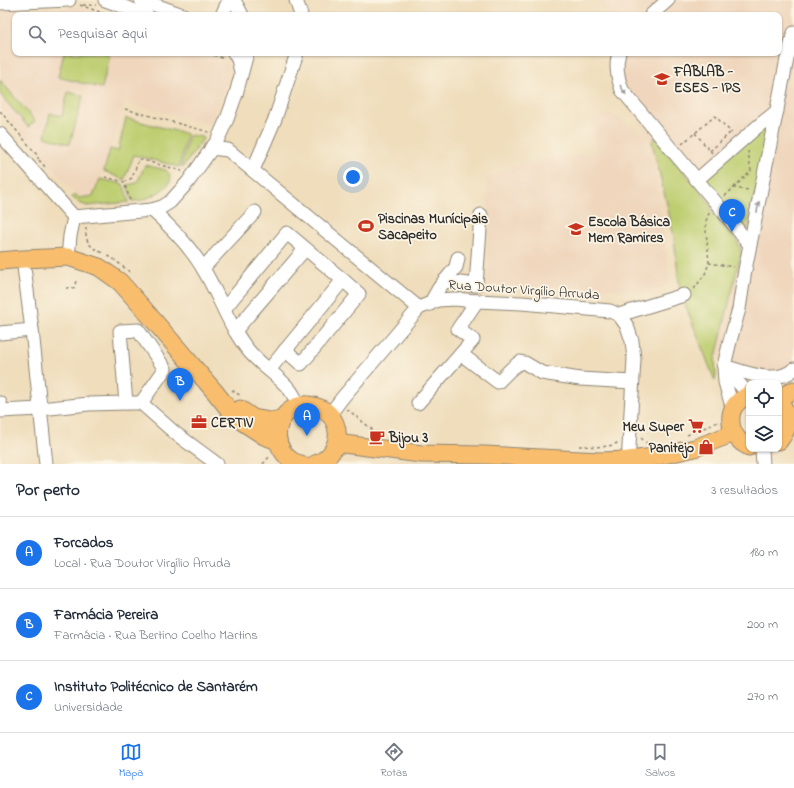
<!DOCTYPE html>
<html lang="pt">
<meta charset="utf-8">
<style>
body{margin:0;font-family:"Indie Flower",sans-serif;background:#f6f6f7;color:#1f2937}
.controls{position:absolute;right:12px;bottom:12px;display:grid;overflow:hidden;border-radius:8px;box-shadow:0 1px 3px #0004}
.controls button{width:36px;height:36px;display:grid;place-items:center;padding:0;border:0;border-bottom:1px solid #e0e1e3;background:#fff;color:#1f2937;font:20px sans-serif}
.you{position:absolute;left:353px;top:177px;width:14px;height:14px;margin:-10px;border:3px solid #fff;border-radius:50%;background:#1a73e8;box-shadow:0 0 0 6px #1a73e833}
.badge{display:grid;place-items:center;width:26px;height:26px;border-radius:50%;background:#1a73e8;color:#fff;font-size:13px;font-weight:700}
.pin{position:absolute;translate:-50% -33px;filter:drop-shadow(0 1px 2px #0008)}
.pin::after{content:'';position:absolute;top:21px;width:14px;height:12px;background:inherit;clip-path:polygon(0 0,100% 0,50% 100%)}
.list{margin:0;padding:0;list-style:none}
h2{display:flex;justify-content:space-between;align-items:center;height:52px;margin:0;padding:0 16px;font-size:17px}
h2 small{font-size:13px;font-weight:400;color:#747a83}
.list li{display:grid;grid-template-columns:26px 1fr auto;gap:12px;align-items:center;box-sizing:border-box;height:72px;padding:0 16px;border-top:1px solid #e0e1e3}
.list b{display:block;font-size:15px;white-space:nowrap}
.list p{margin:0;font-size:13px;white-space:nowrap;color:#747a83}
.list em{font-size:13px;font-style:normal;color:#747a83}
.icon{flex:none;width:22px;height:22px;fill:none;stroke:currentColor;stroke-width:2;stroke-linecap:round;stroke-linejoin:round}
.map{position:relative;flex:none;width:794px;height:464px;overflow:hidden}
.search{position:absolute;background:#fff;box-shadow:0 1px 3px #0004;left:12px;right:12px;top:12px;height:44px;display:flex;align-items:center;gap:10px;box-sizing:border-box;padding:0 14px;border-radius:8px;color:#747a83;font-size:15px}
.sheet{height:268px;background:#fff}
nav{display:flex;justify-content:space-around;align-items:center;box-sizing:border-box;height:56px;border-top:1px solid #e0e1e3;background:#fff;font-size:11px;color:#747a83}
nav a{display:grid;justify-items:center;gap:2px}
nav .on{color:#1a73e8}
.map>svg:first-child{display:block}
.built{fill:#efd6bc}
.green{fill:#bdce70;stroke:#747c4e}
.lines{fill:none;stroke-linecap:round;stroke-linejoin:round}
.minor-casing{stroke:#8d8473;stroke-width:15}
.major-casing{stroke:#8d8473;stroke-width:19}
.path{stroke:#8d8473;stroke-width:1.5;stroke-dasharray:3 3;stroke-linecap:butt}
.minor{stroke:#fff;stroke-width:13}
.major{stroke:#f9be6d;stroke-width:17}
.oneway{fill:#a0a0a0}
.labels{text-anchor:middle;stroke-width:3.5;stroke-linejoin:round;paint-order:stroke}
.poi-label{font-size:14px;font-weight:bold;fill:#2b2b2b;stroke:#fcf5e5;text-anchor:start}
.street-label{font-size:14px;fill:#2b2b2b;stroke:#fcf5e5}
</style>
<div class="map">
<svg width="794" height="464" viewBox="0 0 794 464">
<rect width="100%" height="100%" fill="#fcf5e5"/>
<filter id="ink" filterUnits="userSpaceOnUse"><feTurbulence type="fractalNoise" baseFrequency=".025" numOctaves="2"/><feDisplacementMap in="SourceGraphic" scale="8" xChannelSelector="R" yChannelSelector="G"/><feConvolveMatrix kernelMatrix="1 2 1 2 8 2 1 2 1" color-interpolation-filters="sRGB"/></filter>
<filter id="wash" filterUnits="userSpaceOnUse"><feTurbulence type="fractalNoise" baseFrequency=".012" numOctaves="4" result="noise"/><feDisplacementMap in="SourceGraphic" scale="16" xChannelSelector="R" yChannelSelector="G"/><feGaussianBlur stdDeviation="0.9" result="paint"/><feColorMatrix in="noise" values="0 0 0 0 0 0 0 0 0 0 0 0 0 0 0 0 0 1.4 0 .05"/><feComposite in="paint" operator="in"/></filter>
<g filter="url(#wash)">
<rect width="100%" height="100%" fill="#efddbb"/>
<!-- built -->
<g class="built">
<path d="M600 0H794V65L788 83 794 90V362L780 370 767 372 701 350 681 288 658 176 643 127 616 88 613 53H779V15H607L601 6Z"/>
<path d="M81 6 103 15H15V53H203L228 62 229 79 210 125 125 102 110 149 104 171 93 196 79 198 0 108V11Z"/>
<path d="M610 113 643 134 656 177 670 282 653 291 489 285 487 177 529 161 595 152 592 119Z"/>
</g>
<!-- green -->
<g class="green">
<path d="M64 53H102L110 55 102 88 58 77Z"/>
<path d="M0 80 35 121 28 127 0 94Z"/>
<path d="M68 92 83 96 70 144 45 137 50 113 62 116Z"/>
<path d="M126 118 187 134 179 167 134 155 124 180 104 171 110 149 118 151Z"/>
<path d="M763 128 766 129 768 131 748 229 745 230 699 180Z"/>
<path d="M189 135 202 137 203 139 183 167H181Z"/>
<path d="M655 137 712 206 710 209 737 241 739 246 741 253 715 361 716 376 715 381 680 291 674 238 667 204 652 142Z"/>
<path d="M145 165 166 170C169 173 172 177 170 181 168 188 151 197 145 199 141 201 136 201 132 201L127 185 137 183Z"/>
<path d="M100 179 123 184 129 202 87 206 79 203 72 197 75 194 79 198 93 196Z"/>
</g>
</g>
<g filter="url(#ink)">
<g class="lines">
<defs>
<g id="minor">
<path d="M105 0 147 15"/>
<path d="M141 0 183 15"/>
<path d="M234 0 242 15"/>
<path d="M296 0 301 15"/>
<path d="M0 3 69 0"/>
<path d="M222 15 229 0"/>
<path d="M651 15 668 0"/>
<path d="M234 53 238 59 241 72"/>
<path d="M619 53C615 65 618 79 622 90L717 204 750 245"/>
<path d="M0 134 74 217 70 236 68 257"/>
<path d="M211 148 228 150 419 308"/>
<path d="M253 170 275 119 297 53"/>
<path d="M697 180 757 127 777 111"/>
<path d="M152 210C171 227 189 245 202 267 219 294 228 325 248 350 260 365 278 375 290 390 294 395 296 400 299 406"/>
<path d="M74 217 152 210 162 207 170 202 188 182 217 141 227 119 236 94 247 53"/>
<path d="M23 259 32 330 46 464"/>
<path d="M203 268 255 212"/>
<path d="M444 281 476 285 481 215"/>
<path d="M430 304 439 288 456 267 458 258"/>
<path d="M224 309 287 233 343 280 269 370"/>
<path d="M619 315 684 295"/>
<path d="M235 331 305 249"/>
<path d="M0 333 32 330"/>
<path d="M285 350 301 364 359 294 343 280"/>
<path d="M461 354 498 382 511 369 520 362 525 363 542 373 580 379 632 382"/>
<path d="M724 366C745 372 776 386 794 369"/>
<path d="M724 366 749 395"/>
<path d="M0 403 1 411 40 409 89 404 126 403H141L175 433 217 464"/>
<path d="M126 403 120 331 138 330 165 369 141 403"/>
<path d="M418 403 473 340 458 329 477 301"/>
<path d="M733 410 725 382 724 366 730 341 739 309 745 270 787 59 794 33"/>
<path d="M330 414 343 397 419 308 438 300 454 299 477 301 522 303 610 311 619 315 627 326 632 341 634 359 628 464"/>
<path d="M762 449 763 464"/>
</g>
<g id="major">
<path d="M0 261 23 259 68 257 99 267 120 282 143 308 215 392 235 417 264 436 278 441"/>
<path d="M749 394C746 397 741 399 738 402 727 412 729 432 741 442 743 444 746 445 749 447"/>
<path d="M779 395H784L794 390"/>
<path d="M779 400C790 416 791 426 779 441"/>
<path d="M240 409 253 418 270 421 282 419"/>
<path d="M336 443 421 454 485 455 600 461 628 460 655 457 695 448 734 433"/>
<path d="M301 464C285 461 275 444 278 429 281 413 298 401 314 406 323 408 331 414 335 423 342 440 332 459 315 464"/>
</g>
</defs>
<!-- minor casing -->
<use href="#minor" class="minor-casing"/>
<!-- major casing -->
<use href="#major" class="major-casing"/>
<!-- path -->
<g class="path">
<path d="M80 5 108 15"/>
<path d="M83 5H96"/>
<path d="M208 53 225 59"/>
<path d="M125 109 209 132"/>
<path d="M0 111 38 156V159"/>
<path d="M695 133 712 153"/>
<path d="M682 144 715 116 732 133"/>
<path d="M710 151 731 132"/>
<path d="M39 160 46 168"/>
<path d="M105 177 124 182 130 200"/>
<path d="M124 182 132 178 139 159 182 171"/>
<path d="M733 188 749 190"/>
<path d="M725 196 751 171 748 151"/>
<path d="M86 227C85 243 90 247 103 253"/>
<path d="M108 256 112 258 130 272"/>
<path d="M709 263 706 231V221L710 211"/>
<path d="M66 288H74L76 281"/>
<path d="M694 289 705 274 709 263 734 267"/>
<path d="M232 390 241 396"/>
<path d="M347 409 374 431 380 435"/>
<path d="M687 435 718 422"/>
<path d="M641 438 648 444"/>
<path d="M579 446C589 446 611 449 618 442"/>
<path d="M263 464 270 456"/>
</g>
<!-- minor -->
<use href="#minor" class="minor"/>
<!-- major -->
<use href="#major" class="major"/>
</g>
<!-- one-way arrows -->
<defs><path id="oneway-solid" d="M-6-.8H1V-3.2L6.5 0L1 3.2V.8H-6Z"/></defs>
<g class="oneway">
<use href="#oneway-solid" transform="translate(623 90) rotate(59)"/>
<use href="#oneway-solid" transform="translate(758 207) rotate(-79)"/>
</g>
</g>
<!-- icons -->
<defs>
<symbol id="university-bare" viewBox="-9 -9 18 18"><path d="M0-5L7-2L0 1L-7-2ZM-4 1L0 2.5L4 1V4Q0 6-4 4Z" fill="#c8321e" stroke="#fcf5e5" stroke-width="2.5" paint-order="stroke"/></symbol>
<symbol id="stadium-bare" viewBox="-9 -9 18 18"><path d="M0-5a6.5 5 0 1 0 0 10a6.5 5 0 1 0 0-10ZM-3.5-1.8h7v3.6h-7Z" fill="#c8321e" stroke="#fcf5e5" stroke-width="2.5" paint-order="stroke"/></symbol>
<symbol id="school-bare" viewBox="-9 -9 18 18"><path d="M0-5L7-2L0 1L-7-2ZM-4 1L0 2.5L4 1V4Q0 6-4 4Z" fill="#c8321e" stroke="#fcf5e5" stroke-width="2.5" paint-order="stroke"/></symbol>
<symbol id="office-bare" viewBox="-9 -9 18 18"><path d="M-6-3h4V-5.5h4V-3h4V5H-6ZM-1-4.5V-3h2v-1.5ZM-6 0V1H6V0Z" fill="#c8321e" stroke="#fcf5e5" stroke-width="2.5" paint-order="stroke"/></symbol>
<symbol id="supermarket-bare" viewBox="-9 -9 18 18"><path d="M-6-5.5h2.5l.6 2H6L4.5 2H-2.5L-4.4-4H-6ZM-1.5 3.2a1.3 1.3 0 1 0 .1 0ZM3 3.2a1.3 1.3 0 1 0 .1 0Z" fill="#c8321e" stroke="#fcf5e5" stroke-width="2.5" paint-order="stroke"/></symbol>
<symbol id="cafe-bare" viewBox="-9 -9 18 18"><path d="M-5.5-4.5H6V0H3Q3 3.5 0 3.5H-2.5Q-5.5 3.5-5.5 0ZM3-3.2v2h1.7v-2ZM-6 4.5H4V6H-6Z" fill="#c8321e" stroke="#fcf5e5" stroke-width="2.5" paint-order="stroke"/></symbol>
<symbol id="shop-bare" viewBox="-9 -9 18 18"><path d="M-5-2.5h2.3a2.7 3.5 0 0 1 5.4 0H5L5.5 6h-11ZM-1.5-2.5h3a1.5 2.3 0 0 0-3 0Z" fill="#c8321e" stroke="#fcf5e5" stroke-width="2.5" paint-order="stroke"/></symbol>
</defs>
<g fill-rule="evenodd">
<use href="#university-bare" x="651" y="68" width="22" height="22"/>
<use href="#stadium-bare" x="355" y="215" width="22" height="22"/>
<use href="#school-bare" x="565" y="218" width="22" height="22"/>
<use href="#office-bare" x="188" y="411" width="22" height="22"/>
<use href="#supermarket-bare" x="685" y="415" width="22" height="22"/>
<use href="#cafe-bare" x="366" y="426" width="22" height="22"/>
<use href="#shop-bare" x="695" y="436" width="22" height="22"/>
</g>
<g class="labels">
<!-- poi labels -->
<g class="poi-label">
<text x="674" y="76">FABLAB -<tspan x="674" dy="16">ESES - IPS</tspan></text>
<text x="378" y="223">Piscinas Munícipais<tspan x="378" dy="16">Sacapeito</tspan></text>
<text x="588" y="226">Escola Básica<tspan x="588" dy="16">Mem Ramires</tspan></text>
<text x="211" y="427">CERTIV</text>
<text x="684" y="431" text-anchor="end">Meu Super</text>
<text x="389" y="442">Bijou 3</text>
<text x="694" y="452" text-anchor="end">Panitejo</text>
</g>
<!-- street labels -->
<g class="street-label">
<text transform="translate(524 289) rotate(4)" y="5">Rua Doutor Virgílio Arruda</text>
</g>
</g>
</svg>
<div class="controls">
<button><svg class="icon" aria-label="locate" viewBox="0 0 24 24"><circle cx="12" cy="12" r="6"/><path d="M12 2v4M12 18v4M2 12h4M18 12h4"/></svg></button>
<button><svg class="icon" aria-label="layers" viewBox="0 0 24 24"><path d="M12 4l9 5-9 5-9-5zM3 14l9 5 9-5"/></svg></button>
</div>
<div class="you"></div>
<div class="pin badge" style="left:307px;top:436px">A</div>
<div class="pin badge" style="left:180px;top:401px">B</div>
<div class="pin badge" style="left:732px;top:232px">C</div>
<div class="search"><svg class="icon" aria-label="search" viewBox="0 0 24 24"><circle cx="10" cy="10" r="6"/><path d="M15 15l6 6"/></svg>Pesquisar aqui</div>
</div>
<section class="sheet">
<h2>Por perto<small>3 resultados</small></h2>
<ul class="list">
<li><span class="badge">A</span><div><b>Forcados</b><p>Local · Rua Doutor Virgílio Arruda</p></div><em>180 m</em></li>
<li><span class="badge">B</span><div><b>Farmácia Pereira</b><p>Farmácia · Rua Bertino Coelho Martins</p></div><em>200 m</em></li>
<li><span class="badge">C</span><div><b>Instituto Politécnico de Santarém</b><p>Universidade</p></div><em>270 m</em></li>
</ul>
</section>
<nav>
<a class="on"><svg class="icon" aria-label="map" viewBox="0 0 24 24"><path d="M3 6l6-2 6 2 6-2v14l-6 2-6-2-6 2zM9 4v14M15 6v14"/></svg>Mapa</a>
<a><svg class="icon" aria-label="directions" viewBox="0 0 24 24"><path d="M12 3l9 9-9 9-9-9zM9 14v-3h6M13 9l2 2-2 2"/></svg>Rotas</a>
<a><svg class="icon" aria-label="saved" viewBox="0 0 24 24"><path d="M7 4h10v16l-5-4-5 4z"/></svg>Salvos</a>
</nav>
